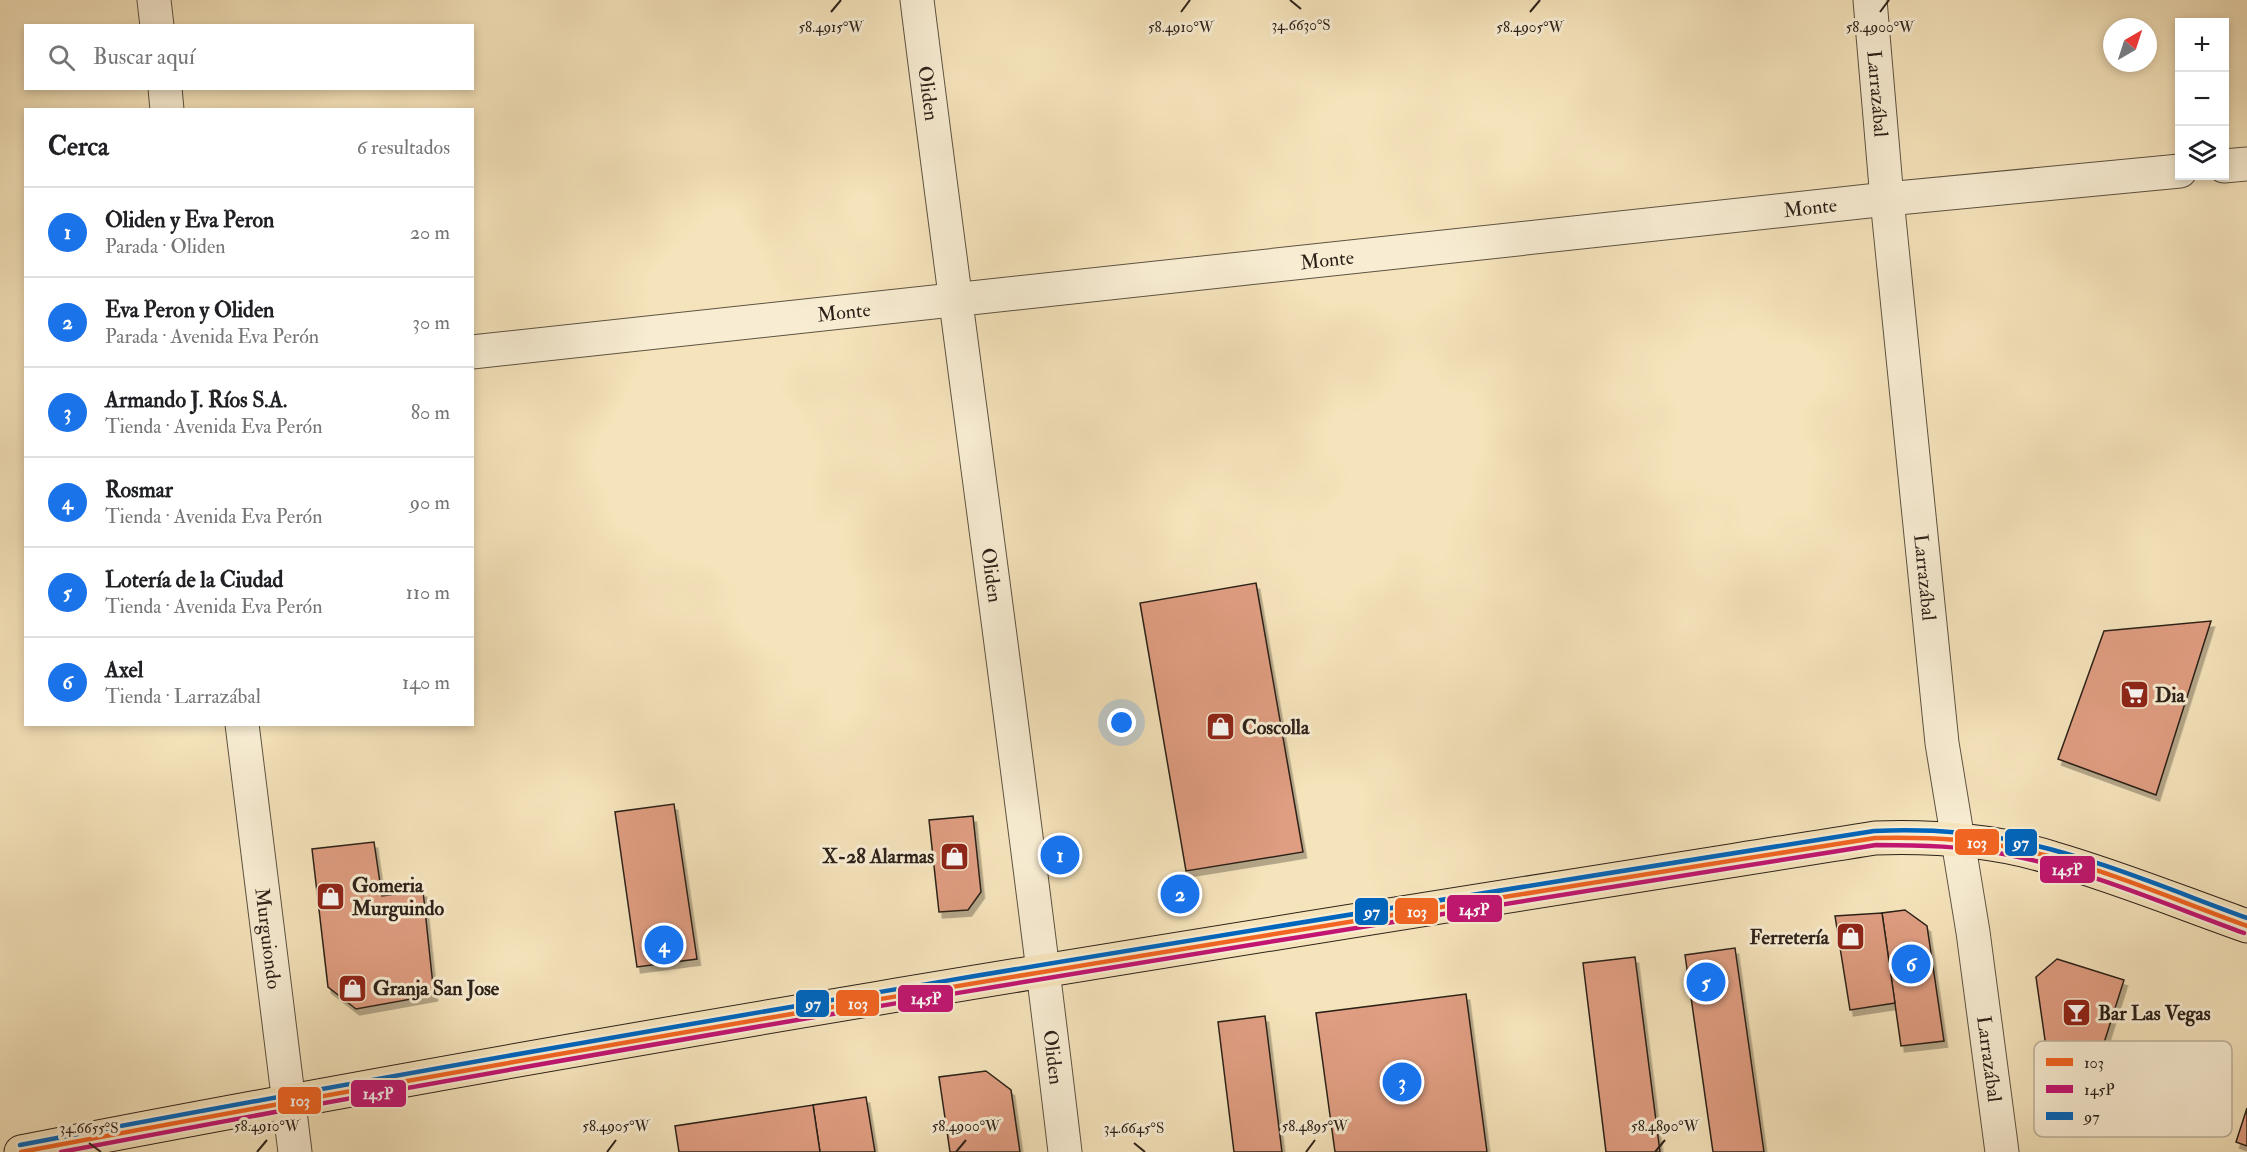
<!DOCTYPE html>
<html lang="es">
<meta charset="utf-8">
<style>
body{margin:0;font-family:"IM FELL Double Pica",serif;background:#f6f6f6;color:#202124}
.controls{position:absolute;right:18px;top:18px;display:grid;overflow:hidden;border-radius:0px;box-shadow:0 3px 9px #0003}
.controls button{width:54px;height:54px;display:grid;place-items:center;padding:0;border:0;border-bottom:2px solid #e0e0e0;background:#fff;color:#202124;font:30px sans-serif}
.compass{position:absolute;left:2103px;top:18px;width:54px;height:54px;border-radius:50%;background:#fff;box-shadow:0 3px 9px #0003;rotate:39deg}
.you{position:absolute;left:1122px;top:723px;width:21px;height:21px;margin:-15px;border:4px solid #fff;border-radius:50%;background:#1a73e8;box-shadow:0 0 0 9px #1a73e833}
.badge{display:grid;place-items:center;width:39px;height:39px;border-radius:50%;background:#1a73e8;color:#fff;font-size:20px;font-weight:700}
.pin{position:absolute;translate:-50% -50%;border:3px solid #fff;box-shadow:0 2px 6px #0006}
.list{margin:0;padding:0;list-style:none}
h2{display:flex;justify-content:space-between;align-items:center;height:78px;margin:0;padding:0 24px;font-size:26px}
h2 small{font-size:20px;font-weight:400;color:#757577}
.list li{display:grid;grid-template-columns:39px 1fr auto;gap:18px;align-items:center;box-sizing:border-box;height:90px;padding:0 24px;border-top:2px solid #e0e0e0}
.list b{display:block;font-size:22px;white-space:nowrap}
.list p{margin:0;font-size:20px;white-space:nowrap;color:#757577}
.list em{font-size:20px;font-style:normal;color:#757577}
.icon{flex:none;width:33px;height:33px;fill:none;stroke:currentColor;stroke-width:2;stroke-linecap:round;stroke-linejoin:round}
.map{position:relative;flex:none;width:2247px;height:1152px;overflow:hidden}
.search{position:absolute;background:#fff;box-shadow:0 3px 9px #0003;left:24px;top:24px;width:450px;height:66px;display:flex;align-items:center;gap:15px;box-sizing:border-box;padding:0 21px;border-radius:0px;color:#757577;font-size:22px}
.panel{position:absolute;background:#fff;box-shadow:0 3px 9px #0003;left:24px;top:108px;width:450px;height:618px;border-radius:0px}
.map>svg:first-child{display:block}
.building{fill:#df9d81;stroke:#2c2119;stroke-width:1.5;filter:url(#shadow)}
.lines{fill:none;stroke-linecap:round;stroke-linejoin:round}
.minor-casing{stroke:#5e5242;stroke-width:35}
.major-casing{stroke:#2c2119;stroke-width:35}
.minor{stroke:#f8edd3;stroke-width:33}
.major{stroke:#f5e3bb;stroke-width:33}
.bus-1-casing{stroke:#f8edd3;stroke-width:9}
.bus-2-casing{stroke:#f8edd3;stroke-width:9}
.bus-3-casing{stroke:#f8edd3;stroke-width:9}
.bus-1{stroke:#f26522;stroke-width:4.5}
.bus-2{stroke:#c11571;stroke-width:4.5}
.bus-3{stroke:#0065bd;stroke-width:4.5}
.ticks{fill:none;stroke:#2c2119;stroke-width:2}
.labels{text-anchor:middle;stroke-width:6;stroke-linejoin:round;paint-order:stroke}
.street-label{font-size:20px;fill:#2c2119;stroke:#f8edd3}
.poi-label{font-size:20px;font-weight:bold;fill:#2c2119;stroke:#f8edd3;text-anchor:start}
.key{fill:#f8edd3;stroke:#bbb09b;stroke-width:1.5}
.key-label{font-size:16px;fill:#2c2119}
.ticks-label{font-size:15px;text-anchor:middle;fill:#2c2119;stroke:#f8edd3;stroke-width:6;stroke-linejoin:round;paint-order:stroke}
.line-badge{stroke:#f8edd3;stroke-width:2}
.badge-label{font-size:16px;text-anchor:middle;font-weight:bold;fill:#fff}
</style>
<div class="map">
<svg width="2247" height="1152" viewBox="0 0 2247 1152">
<defs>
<filter id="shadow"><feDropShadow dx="3.5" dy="6" stdDeviation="0" flood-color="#0004"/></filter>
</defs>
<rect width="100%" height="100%" fill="#f5e3bb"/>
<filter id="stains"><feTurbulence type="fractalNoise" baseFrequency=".00333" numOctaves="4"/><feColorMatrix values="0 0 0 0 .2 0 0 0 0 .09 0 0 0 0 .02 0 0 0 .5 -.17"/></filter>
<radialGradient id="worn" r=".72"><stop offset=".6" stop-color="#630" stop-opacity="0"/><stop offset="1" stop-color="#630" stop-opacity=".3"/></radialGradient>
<!-- building -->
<g class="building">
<path d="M1256 583 1303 852 1186 871 1140 603Z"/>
<path d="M2211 621 2156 795 2058 759 2104 631Z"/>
<path d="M674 804 697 959 637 967 615 812Z"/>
<path d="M973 816 981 892 968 910 939 912 929 820Z"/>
<path d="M374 842 382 896 423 891 434 995 356 1009 328 987 312 849Z"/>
<path d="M1905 910 1927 926 1944 1041 1901 1046 1882 913Z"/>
<path d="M1882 913 1895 1003 1850 1010 1835 916Z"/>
<path d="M1735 948 1764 1152H1713L1685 955Z"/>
<path d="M1635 957 1660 1152H1606L1583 963Z"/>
<path d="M2057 959 2124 980 2103 1046 2047 1054 2036 977Z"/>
<path d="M1466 994 1487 1152H1335L1316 1013Z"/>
<path d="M1265 1016 1282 1152H1234L1218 1022Z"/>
<path d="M986 1071 1011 1090 1020 1152H950L939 1077Z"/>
<path d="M866 1097 875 1152H820L813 1105Z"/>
<path d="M813 1105 820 1152H679L675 1126Z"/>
<path d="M2247 1108V1146L2236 1142Z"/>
</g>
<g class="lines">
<defs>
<g id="minor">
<path d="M154 0 157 26"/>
<path id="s1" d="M917 0C965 384 1020 767 1065 1152"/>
<path id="s2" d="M1870 0 1887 199 1942 743 1973 932 2002 1152"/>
<path d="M165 88 167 110"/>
<path d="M2224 166 2247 164"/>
<path id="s3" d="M472 352 1887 199 2180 171"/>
<path id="s4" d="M242 724 295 1152"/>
</g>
<path id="major" d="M21 1152C637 1032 1256 936 1875 838 1935 836 1995 840 2052 858 2118 877 2182 903 2247 926"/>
</defs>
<!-- minor casing -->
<use href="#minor" class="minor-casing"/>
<!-- major casing -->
<use href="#major" class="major-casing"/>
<!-- minor -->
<use href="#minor" class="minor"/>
<!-- major -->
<use href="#major" class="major"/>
<defs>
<path id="bus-1" d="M21 1152C637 1035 1256 936 1875 838 1919 837 1964 838 2008 847 2090 862 2169 898 2247 926"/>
<path id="bus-2" d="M61 1152C664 1037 1270 941 1876 845 1920 845 1965 846 2009 855 2090 871 2167 905 2244 933"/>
<path id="bus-3" d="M20 1145C636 1028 1255 929 1874 831 1920 829 1966 831 2011 840 2092 856 2170 890 2247 918"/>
</defs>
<!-- bus-1 casing -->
<use href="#bus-1" class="bus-1-casing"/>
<!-- bus-2 casing -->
<use href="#bus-2" class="bus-2-casing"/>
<!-- bus-3 casing -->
<use href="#bus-3" class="bus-3-casing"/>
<!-- bus-1 -->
<use href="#bus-1" class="bus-1"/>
<!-- bus-2 -->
<use href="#bus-2" class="bus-2"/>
<!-- bus-3 -->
<use href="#bus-3" class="bus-3"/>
</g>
<!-- ticks -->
<path class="ticks" d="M1290 0 1301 9M831 12 841 0M1181 12 1190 0M1530 12 1540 0M1880 12 1889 0M89 1143 101 1152M1134 1143 1145 1152M257 1152 267 1140M607 1152 616 1140M956 1152 966 1140M1306 1152 1315 1140M1655 1152 1665 1140"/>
<!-- icons -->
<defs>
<symbol id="supermarket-square" viewBox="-11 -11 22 22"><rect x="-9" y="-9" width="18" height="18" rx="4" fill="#8f2418" stroke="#f8edd3"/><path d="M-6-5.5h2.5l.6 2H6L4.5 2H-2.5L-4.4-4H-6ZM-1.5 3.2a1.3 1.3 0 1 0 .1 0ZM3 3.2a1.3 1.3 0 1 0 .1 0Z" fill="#fff"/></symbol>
<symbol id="shop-square" viewBox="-11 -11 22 22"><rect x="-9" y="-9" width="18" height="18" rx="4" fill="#8f2418" stroke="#f8edd3"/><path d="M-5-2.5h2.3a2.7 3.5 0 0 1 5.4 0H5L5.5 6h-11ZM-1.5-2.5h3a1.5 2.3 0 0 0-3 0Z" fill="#fff"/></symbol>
<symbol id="bar-square" viewBox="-11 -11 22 22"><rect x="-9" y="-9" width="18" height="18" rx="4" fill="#8f2418" stroke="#f8edd3"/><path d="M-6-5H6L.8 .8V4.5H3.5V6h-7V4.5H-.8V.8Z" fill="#fff"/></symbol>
</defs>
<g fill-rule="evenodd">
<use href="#supermarket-square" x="2118" y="678" width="33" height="33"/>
<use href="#shop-square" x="1204" y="710" width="33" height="33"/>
<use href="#shop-square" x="938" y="840" width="33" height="33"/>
<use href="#shop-square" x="314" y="880" width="33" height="33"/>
<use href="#shop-square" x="1834" y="920" width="33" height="33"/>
<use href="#shop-square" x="336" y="972" width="33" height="33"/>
<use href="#bar-square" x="2060" y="996" width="33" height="33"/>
</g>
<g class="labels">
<!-- street labels -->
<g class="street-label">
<text dy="7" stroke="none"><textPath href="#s1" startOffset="94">Oliden</textPath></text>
<text dy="7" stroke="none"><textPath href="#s2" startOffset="94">Larrazábal</textPath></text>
<text dy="7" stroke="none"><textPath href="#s3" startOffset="1346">Monte</textPath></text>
<text dy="7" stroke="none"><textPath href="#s3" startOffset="860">Monte</textPath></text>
<text dy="7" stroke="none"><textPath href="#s3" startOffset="374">Monte</textPath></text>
<text dy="7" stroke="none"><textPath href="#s1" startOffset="580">Oliden</textPath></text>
<text dy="7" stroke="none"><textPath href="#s2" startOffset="580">Larrazábal</textPath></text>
<text dy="7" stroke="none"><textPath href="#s4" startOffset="216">Murguiondo</textPath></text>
<text dy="7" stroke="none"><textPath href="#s1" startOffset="1066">Oliden</textPath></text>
<text dy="7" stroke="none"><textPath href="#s2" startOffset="1066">Larrazábal</textPath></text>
</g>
<!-- poi labels -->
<g class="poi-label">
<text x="2155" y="702">Dia</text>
<text x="1242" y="734">Coscolla</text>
<text x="934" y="863" text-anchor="end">X-28 Alarmas</text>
<text x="352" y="892">Gomeria<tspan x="352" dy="23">Murguindo</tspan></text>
<text x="1829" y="944" text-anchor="end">Ferretería</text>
<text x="373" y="995">Granja San Jose</text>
<text x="2098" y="1020">Bar Las Vegas</text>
</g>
</g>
<!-- legend -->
<rect x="2034" y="1041" width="198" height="96" rx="9" class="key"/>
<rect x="2046" y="1058" width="27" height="8" fill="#f26522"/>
<rect x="2046" y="1085" width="27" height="8" fill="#c11571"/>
<rect x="2046" y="1112" width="27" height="8" fill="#0065bd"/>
<g class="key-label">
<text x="2084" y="1068">103</text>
<text x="2084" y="1095">145P</text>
<text x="2084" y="1122">97</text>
</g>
<g class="ticks-label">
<text x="1301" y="30">34.6630°S</text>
<text x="831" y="32">58.4915°W</text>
<text x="1530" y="32">58.4905°W</text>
<text x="1880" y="32">58.4900°W</text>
<text x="1181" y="32">58.4910°W</text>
<text x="267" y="1131">58.4910°W</text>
<text x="616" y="1131">58.4905°W</text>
<text x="966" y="1131">58.4900°W</text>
<text x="1315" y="1131">58.4895°W</text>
<text x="1665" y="1131">58.4890°W</text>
<text x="89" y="1133">34.6655°S</text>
<text x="1134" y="1133">34.6645°S</text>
</g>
<g class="line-badge">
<rect x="1954" y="828" width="46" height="28" rx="6" fill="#f26522"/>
<rect x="2004" y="828" width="34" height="29" rx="6" fill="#0065bd"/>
<rect x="2039" y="855" width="57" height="29" rx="6" fill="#c11571"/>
<rect x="1446" y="894" width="57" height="29" rx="6" fill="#c11571"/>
<rect x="1394" y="897" width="45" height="28" rx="6" fill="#f26522"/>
<rect x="1354" y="897" width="35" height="29" rx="6" fill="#0065bd"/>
<rect x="897" y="984" width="57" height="29" rx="6" fill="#c11571"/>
<rect x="835" y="989" width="45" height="28" rx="6" fill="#f26522"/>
<rect x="795" y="989" width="35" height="29" rx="6" fill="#0065bd"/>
<rect x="350" y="1079" width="57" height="29" rx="6" fill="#c11571"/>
<rect x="277" y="1086" width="45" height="29" rx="6" fill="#f26522"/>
</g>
<g class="badge-label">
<text x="1977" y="848">103</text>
<text x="2021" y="848">97</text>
<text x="2067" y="875">145P</text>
<text x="1474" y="915">145P</text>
<text x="1417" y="917">103</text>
<text x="1372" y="917">97</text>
<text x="926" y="1004">145P</text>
<text x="858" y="1009">103</text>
<text x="813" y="1009">97</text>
<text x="378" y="1099">145P</text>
<text x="300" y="1106">103</text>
</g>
<rect width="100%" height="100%" filter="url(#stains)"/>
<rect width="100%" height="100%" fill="url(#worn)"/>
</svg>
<div class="controls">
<button>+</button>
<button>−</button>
<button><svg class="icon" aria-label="layers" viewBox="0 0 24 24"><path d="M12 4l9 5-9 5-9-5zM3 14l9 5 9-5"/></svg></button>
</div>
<svg class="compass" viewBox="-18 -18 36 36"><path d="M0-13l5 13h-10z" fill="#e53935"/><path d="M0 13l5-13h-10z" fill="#757577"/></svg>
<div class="you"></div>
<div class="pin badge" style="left:1060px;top:855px">1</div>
<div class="pin badge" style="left:1180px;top:894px">2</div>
<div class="pin badge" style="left:1402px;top:1082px">3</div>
<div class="pin badge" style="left:664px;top:945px">4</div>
<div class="pin badge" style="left:1706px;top:982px">5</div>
<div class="pin badge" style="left:1911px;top:964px">6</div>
<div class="search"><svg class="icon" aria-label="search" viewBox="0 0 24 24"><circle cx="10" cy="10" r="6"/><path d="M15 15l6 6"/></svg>Buscar aquí</div>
<section class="panel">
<h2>Cerca<small>6 resultados</small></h2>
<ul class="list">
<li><span class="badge">1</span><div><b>Oliden y Eva Peron</b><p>Parada · Oliden</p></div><em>20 m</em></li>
<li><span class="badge">2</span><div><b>Eva Peron y Oliden</b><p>Parada · Avenida Eva Perón</p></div><em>30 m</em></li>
<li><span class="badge">3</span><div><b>Armando J. Ríos S.A.</b><p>Tienda · Avenida Eva Perón</p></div><em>80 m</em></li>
<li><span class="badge">4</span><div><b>Rosmar</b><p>Tienda · Avenida Eva Perón</p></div><em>90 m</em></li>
<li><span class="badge">5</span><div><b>Lotería de la Ciudad</b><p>Tienda · Avenida Eva Perón</p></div><em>110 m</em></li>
<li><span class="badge">6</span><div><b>Axel</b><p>Tienda · Larrazábal</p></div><em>140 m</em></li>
</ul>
</section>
</div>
